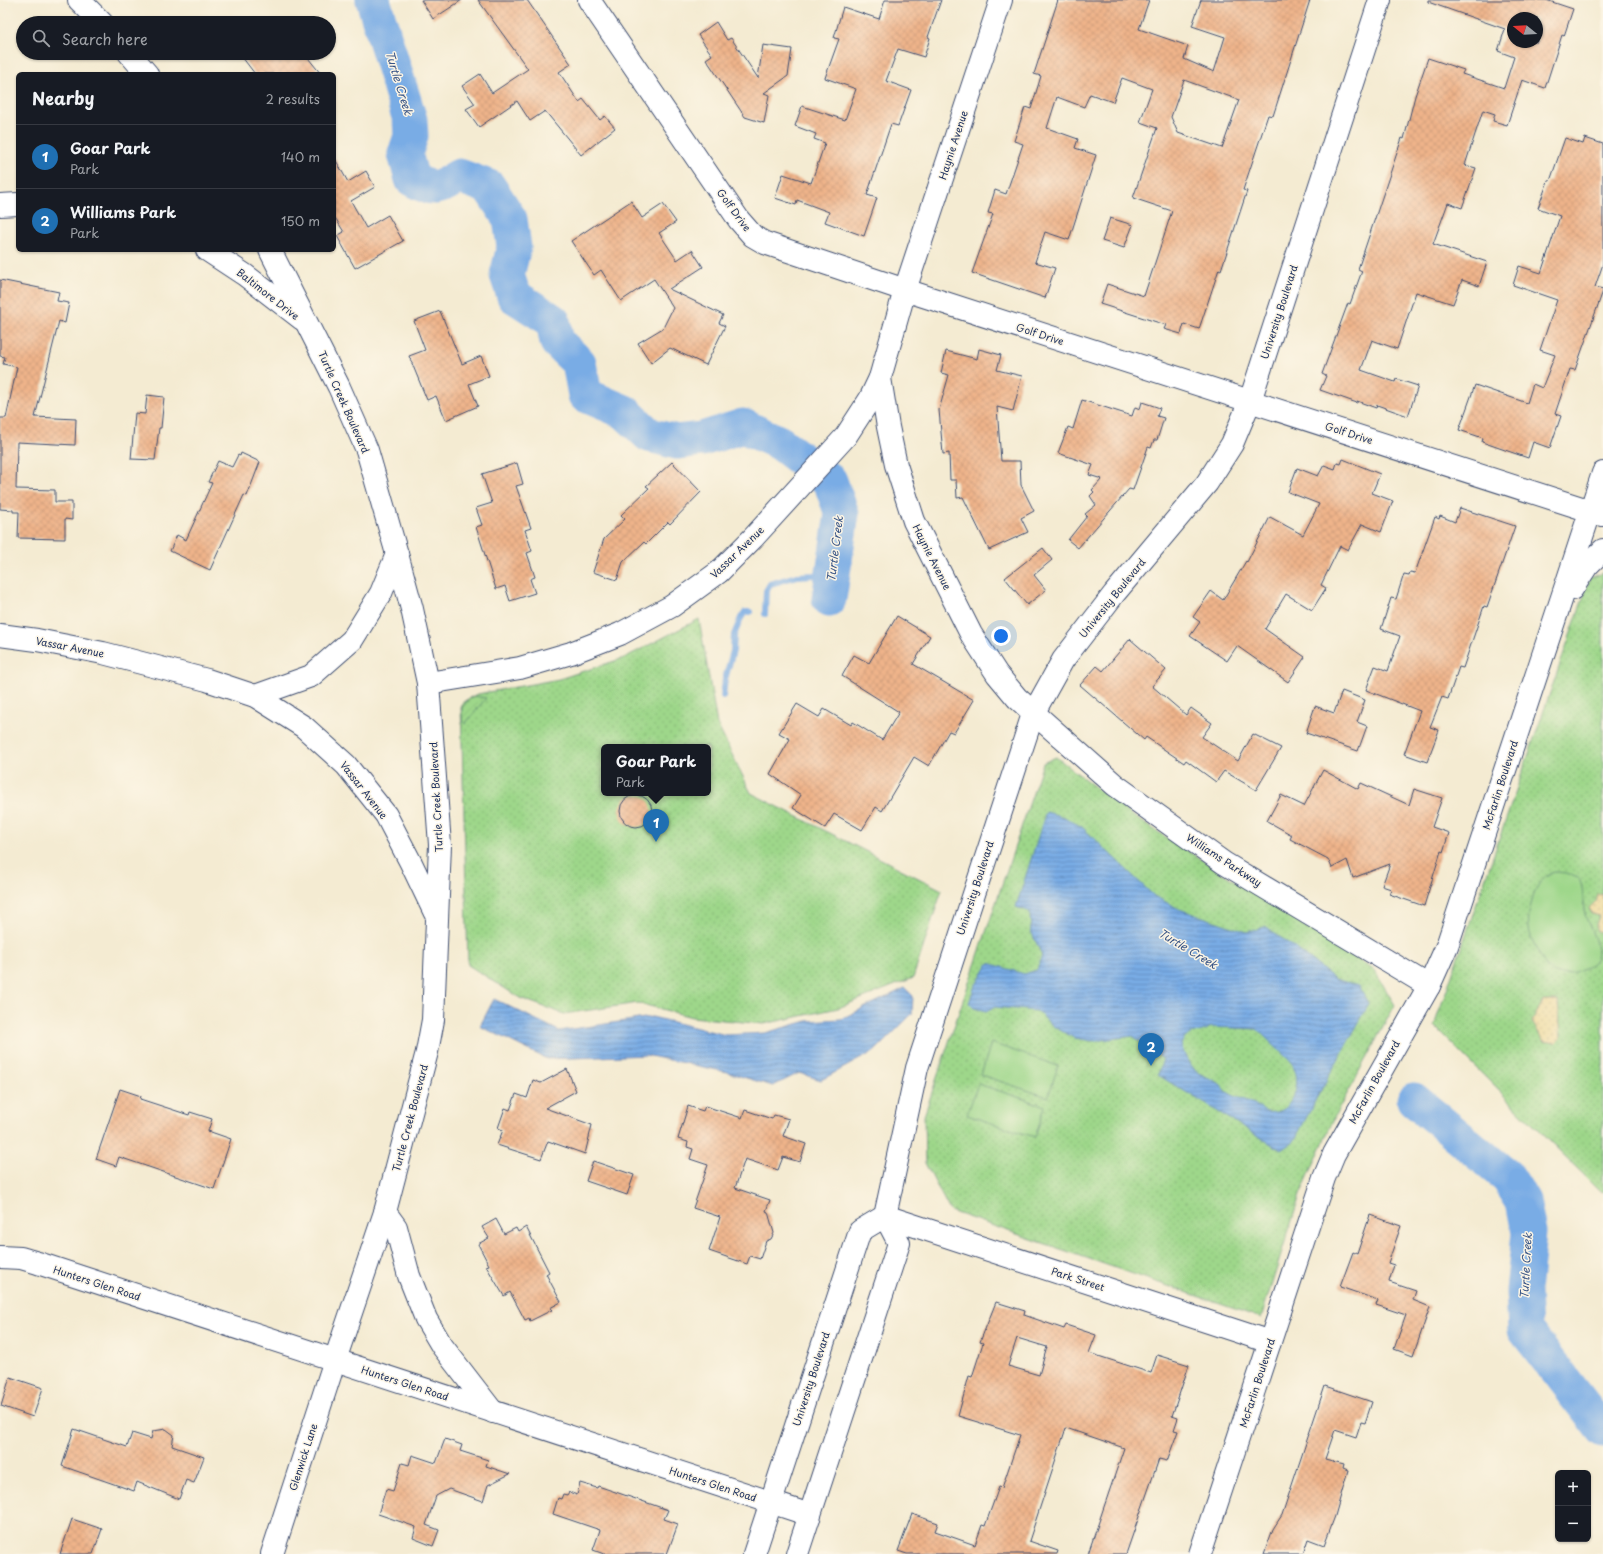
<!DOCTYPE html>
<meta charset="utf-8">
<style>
body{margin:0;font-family:"Playpen Sans",sans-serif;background:#242831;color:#f1f3f6}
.controls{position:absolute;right:12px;bottom:12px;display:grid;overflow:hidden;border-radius:6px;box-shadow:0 1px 3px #0004}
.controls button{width:36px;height:36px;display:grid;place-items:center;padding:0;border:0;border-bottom:1px solid #363941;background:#171b24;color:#f1f3f6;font:20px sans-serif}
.compass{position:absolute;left:1507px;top:12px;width:36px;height:36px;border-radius:50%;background:#171b24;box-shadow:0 1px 3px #0004;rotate:288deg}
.you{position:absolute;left:1001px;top:636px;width:14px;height:14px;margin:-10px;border:3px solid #fff;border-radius:50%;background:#1a73e8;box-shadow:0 0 0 6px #1a73e833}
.badge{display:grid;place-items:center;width:26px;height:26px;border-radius:50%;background:#1f6fb2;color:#fff;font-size:13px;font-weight:700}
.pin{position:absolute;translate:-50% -33px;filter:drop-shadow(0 1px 2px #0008)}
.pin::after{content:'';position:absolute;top:21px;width:14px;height:12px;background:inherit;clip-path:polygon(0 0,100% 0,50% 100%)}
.popup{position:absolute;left:601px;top:744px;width:110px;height:52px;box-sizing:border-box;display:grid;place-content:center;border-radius:6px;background:#171b24;filter:drop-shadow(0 1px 3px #0005);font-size:13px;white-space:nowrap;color:#9ea1a6}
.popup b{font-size:15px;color:#f1f3f6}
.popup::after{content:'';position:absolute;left:50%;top:100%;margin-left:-8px;border:8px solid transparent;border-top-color:#171b24}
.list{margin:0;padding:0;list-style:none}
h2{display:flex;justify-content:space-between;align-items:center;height:52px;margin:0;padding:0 16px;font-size:17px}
h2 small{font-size:13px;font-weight:400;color:#9ea1a6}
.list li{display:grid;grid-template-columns:26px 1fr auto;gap:12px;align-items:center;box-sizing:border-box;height:64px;padding:0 16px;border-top:1px solid #363941}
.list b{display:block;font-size:15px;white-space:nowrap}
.list p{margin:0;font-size:13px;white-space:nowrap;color:#9ea1a6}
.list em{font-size:13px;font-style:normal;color:#9ea1a6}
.icon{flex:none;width:22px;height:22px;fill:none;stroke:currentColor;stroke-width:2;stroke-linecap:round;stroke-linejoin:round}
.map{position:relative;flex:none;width:1603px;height:1554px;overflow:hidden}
.search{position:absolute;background:#171b24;box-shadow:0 1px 3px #0004;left:16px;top:16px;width:320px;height:44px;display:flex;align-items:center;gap:10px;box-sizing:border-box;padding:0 14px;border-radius:22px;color:#9ea1a6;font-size:15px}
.panel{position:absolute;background:#171b24;box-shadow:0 1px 3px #0004;left:16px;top:72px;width:320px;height:180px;border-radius:6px}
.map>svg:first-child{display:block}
.grass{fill:url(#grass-dots);stroke:#5c8374;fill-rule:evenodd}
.sand{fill:url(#sand-dots);stroke:#84847e}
.garden{fill:url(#garden-furrows);stroke:#5c8374}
.pitch{fill:#9ed78a;stroke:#5c8374}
.water{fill:url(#water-rules);stroke:#4a6ea2;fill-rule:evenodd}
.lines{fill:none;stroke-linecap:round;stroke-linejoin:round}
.stream{stroke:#79ace5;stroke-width:6}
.river{stroke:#79ace5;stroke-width:35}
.building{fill:url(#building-cross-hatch);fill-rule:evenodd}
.minor-casing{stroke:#3c4b6f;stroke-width:24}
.tertiary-casing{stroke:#3c4b6f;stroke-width:24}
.minor{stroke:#fff;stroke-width:22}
.tertiary{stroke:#fff;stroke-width:22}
.labels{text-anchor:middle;stroke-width:3;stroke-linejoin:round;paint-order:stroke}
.street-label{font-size:10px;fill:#1b2f5e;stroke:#fcf5e5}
.water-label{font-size:11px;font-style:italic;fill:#375486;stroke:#fcf5e5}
</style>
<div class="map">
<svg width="1603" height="1554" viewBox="0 0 1603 1554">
<defs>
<pattern id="grass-dots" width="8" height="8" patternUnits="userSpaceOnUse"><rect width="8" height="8" fill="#9ed78a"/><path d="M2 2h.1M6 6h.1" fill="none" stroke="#88b97a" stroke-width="1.8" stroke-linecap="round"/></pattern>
<pattern id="sand-dots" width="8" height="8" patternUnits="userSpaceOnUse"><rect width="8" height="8" fill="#eeda9e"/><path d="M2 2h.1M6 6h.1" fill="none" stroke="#ccbb8a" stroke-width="1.8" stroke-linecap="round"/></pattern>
<pattern id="garden-furrows" width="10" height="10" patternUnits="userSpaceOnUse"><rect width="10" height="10" fill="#9ed78a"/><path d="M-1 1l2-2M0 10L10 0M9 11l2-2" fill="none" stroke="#88b97a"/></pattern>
<pattern id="water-rules" width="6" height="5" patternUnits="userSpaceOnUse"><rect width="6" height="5" fill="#79ace5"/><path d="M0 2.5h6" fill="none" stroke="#628cbd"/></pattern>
<pattern id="building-cross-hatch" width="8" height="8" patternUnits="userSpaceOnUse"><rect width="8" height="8" fill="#efb48a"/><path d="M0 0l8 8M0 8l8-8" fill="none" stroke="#cc9b7a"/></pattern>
</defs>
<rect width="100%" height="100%" fill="#fcf5e5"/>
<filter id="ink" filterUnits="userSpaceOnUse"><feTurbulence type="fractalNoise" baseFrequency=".025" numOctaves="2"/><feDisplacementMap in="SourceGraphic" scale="8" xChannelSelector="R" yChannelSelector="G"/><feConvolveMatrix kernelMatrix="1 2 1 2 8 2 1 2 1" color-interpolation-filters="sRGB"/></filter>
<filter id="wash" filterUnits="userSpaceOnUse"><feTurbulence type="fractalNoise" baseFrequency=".012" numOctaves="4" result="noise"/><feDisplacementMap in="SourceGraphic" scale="16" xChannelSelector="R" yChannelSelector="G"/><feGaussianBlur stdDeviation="0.9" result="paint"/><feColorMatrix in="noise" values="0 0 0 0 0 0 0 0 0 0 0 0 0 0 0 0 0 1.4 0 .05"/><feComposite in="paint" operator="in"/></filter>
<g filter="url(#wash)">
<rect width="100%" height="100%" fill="#f4ebd2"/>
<!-- grass -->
<g class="grass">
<path d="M1603 573V1194L1434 1026 1590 578Z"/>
<path d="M699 619 717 724 751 793 942 890 913 978 838 1008 764 1024 692 1017 638 1003 564 1014 520 998 468 965 461 704 466 700 478 694 559 679 624 658ZM604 747H708V793H604Z"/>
<path d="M1056 757 1133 816 1374 970 1395 1005 1335 1116 1300 1195 1261 1318 950 1211 925 1163 924 1116 1043 763Z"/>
</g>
<!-- sand -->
<g class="sand">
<path d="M1603 894V932L1597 931 1596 925 1599 916 1592 914 1589 908 1596 901 1598 895Z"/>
<path d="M1543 1001H1558L1561 1037 1556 1043 1544 1041 1532 1022Z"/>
</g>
<!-- garden -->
<path class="garden" d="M474 696 486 698 465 724 462 718V707L469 698Z"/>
<!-- pitch -->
<g class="pitch">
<path d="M1555 872 1567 873 1579 879C1585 890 1581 905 1586 917 1590 930 1600 944 1596 958 1594 964 1588 967 1582 969 1573 973 1559 977 1550 971 1546 968 1544 962 1542 958 1529 937 1525 926 1532 901 1535 889 1542 874 1555 872Z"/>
<path d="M991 1043 1058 1066 1048 1097 981 1075Z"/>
<path d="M978 1084 1045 1106 1035 1137 967 1115Z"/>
</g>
<!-- water -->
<g class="water">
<path d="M1046 812 1064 817 1082 827 1154 896 1179 909 1247 932 1265 927 1294 947 1335 979 1359 986 1369 1004 1321 1090 1294 1141 1281 1150 1158 1075 1163 1059 1133 1036 1093 1041 1074 1038 1053 1026 1037 1011 995 1007 986 1011 974 1008 969 1003 974 988 989 963 1024 974 1037 970 1042 955 1031 931 1030 912 1016 907ZM1211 1027 1257 1029 1290 1061C1306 1080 1292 1117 1267 1112 1262 1111 1258 1106 1254 1104 1245 1099 1233 1097 1226 1091 1224 1089 1223 1086 1220 1084 1212 1078 1201 1076 1193 1069 1188 1063 1183 1052 1181 1044 1189 1029 1199 1035 1211 1027Z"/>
<path d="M905 988 913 996 912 1014 875 1051 821 1080 799 1073 773 1086 727 1072 646 1055 547 1059 480 1026 494 999 559 1031 652 1017 726 1035 765 1033 807 1021 841 1019Z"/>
</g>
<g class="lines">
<!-- stream -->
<g class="stream">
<path d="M765 614 766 591 770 584 797 576 833 574"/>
<path d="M723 696 725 679 733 651 734 635 741 618 745 612H750"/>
</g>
<!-- river -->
<g class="river">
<path d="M373 0 410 120 411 136 405 154 412 179C433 192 440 188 459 176L489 187 510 219 514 247 507 275 514 296 553 321 557 342 579 363 585 395 625 412 649 435 677 442 702 439 743 426 780 443 830 481 842 514 829 599"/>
<path d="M1414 1100 1508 1177 1523 1201 1529 1233 1523 1291 1525 1330 1603 1430"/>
</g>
</g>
<g id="blocks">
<!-- building -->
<g class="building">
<path d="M421 0H462L433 19Z"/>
<path d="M478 0H527L571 64 559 72 579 102 583 99 600 120 605 116 615 128 581 155 545 111 530 121 517 101 479 127 466 109 475 104 462 86 480 74 492 93 528 69Z"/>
<path d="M885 0H941L928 37 930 38 924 57 898 49 886 81 911 90 898 126 891 124 867 195 877 198 864 236 825 222 829 212 797 200 796 205 775 198 783 174 811 183 825 143 814 139 816 134 795 126 802 106 845 120 856 89 825 78 839 39 834 38 843 7 879 19Z"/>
<path d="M1058 0H1149L1139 29 1188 46 1184 59 1214 72 1225 37 1192 26 1201 0H1310L1273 116 1268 115 1243 190 1247 191 1221 270 1219 269 1199 329 1184 324 1181 334 1164 329 1166 325 1100 304 1107 284 1144 296 1172 211 1133 198 1157 128 1140 122 1152 89 1122 78 1113 102 1090 94 1084 107 1057 97 1047 128 1078 139 1075 148 1096 155 1069 240 1045 232 1035 262 1055 268 1045 298 972 273 993 214 988 213 995 190 1006 194 1023 144 1014 141 1025 107 1031 109 1041 76 1034 74ZM1184 80 1239 100 1222 148 1178 133 1171 117Z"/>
<path d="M1428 0H1546L1573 9 1564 36 1562 35 1545 88 1522 80 1507 125 1493 121 1495 114 1483 110 1465 165 1476 168 1462 208 1448 203 1433 244 1487 262 1479 286 1462 280 1453 304 1416 292 1397 349 1372 340 1361 370 1395 382 1396 379 1418 386 1408 416 1377 405 1376 408 1357 401V403L1320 390 1326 376 1322 374 1348 303 1350 304 1362 271 1358 269 1402 138 1404 139 1415 96 1428 58 1464 70 1462 74 1504 88 1514 57 1498 51 1505 29 1428 2ZM1513 18H1537V42H1513Z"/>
<path d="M716 22 727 40 731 38 758 78 763 45 792 49 788 76 764 93 769 95 764 123 745 117 706 59 712 55 698 35Z"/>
<path d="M239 53H304L321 74H255Z"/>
<path d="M1565 138 1583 144 1585 138 1603 144V264L1595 287 1603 289V291L1575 370 1570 369 1555 414 1561 416 1550 448 1533 442 1528 458 1482 442 1483 438 1459 430 1475 385 1527 403 1533 384 1542 388 1555 355 1540 350 1557 300 1513 285 1519 266 1541 273 1560 216 1538 208 1548 181H1550Z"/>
<path d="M334 157 348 182 366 171 375 187 351 201 366 228 388 215 403 241 355 268 337 236 344 232 334 216Z"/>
<path d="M631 201 642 218 663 204 676 222 659 233 677 260 692 250 703 267 669 289 723 315 719 323 725 326 706 365 670 348 651 363 638 343 663 328 673 308 654 279 621 301 601 270 594 275 571 241Z"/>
<path d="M1110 218 1133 225 1124 248 1102 241Z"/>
<path d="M0 280 59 292 57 301 69 303 65 323 59 321 35 417 76 419 75 445 17 442 16 489 55 490V502H72V520L65 519V539L18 538 19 512H13V510L0 509V418H6L17 367 3 364 5 357 0 356Z"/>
<path d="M440 311 462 364 481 356 489 376 469 384 478 406 446 420 436 396 427 400 409 356 425 350 414 321Z"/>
<path d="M979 349 1001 355 997 370 1022 376 1013 411 997 407 1001 461H1020L1021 485 1034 511 1021 518 1028 532 989 550 963 497 957 498 956 480H950L949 453 943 454 939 410 949 375 941 373 946 351 977 359Z"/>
<path d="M147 395 164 397 161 428H159L155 460 131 459 135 413 145 414Z"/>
<path d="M1082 400 1132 416 1135 407 1140 409 1142 402 1160 408 1157 416 1164 418 1157 440H1154L1151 448 1148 447 1133 490 1129 489 1078 548 1068 540 1087 516 1085 514 1096 505 1090 496 1094 492 1092 490 1102 479 1089 475 1093 465 1058 453 1068 427 1073 429Z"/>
<path d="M241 453 260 462 247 496 244 495 210 570 170 551 177 535 186 540 212 483 208 482 218 461 232 467 238 455 240 456Z"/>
<path d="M1343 459 1380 474 1372 493 1393 501 1381 532 1362 524 1348 550 1340 546 1321 585 1326 588 1312 610 1286 594 1265 629 1305 657 1288 682 1237 646 1227 661 1190 636 1200 622 1193 617 1211 591 1223 600 1246 561 1247 562 1270 517 1303 535 1319 504 1288 492 1297 468 1318 476 1324 465 1335 469 1337 463 1341 464Z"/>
<path d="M672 462 701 492 670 524 668 522 646 544 644 542 623 562 617 580 593 572 604 539 625 519 621 515 649 488 646 486Z"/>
<path d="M517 463 523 484 516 486 531 528 525 530 532 551 527 553 535 577 530 579 535 593 510 601 505 586 496 589 476 527 482 525 476 508 492 503 482 474Z"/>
<path d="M1460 508 1515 526 1487 607 1484 606 1463 668 1459 667 1448 699 1442 697 1430 727 1439 730 1427 762 1404 754 1420 711 1366 690 1375 666 1388 671 1400 636 1381 629 1391 598 1396 599 1404 574 1409 575 1410 572 1415 573 1435 517 1439 519 1440 516 1455 522Z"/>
<path d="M1043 548 1052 560 1034 575 1046 590 1027 605 1005 578Z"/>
<path d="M897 616 930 636 913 664 974 700 954 733 949 731 929 766 914 757 882 811 876 807 862 830 834 814 825 828 793 808 801 795 770 774 790 739 779 733 797 704 819 717 824 709 851 725 853 722 882 740 899 712 842 676 854 655 869 663Z"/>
<path d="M1130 639 1166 670 1152 686 1186 715 1191 708 1212 723 1202 737 1238 761 1253 734 1281 748 1256 790 1224 771 1216 782 1186 760 1184 763 1146 737 1144 740 1080 685 1097 666 1103 671Z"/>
<path d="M1342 691 1365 700 1357 722 1367 726 1358 751 1306 733 1315 706 1334 713Z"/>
<path d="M1323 770 1358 789 1361 783 1409 805 1414 789 1442 798 1432 827 1449 833 1443 852 1441 851 1424 906 1389 894 1391 889 1382 886 1390 864 1353 878 1347 860 1332 868 1328 859 1290 839 1292 835 1267 821 1281 795 1304 806Z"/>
<circle cx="636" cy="811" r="16"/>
<path d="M567 1069 576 1091 545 1108 592 1125 585 1154 548 1141 541 1159 497 1145 503 1130 498 1128 505 1108 510 1110 516 1094 527 1098 533 1080 541 1083Z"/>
<path d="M120 1089 141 1096 140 1099 189 1115 190 1112 212 1119 208 1131 231 1139 214 1189 119 1157 116 1166 96 1159Z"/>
<path d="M688 1106 703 1111 705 1106 742 1118 745 1110 772 1119 774 1115 789 1119 783 1136 806 1144 800 1162 783 1157 778 1170 745 1159 735 1188 770 1200 766 1211 768 1212 774 1233 771 1239 766 1241 760 1259 750 1256 747 1264 709 1251 720 1217 693 1208 708 1165 690 1159 693 1149 687 1147 688 1142 678 1139Z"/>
<path d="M593 1161 634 1175 627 1195 586 1181Z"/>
<path d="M1370 1215 1401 1226 1388 1263 1394 1265 1389 1282 1416 1291 1413 1300 1430 1307 1413 1356 1394 1349 1406 1315 1376 1305 1378 1300 1340 1287 1353 1252 1357 1254Z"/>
<path d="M496 1219 504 1234 516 1228 518 1232 526 1227 549 1272 546 1274 561 1302 550 1308 552 1310 530 1321 529 1318 525 1320 510 1292 504 1296 486 1266 489 1265 478 1244 489 1238 482 1227Z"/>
<path d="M996 1302 1025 1311 1024 1315 1064 1329 1066 1325 1096 1335 1089 1353 1151 1373 1157 1355 1189 1365 1172 1416 1178 1418 1174 1430 1178 1431 1167 1461 1159 1459 1126 1554H1088L1124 1448 1066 1428 1029 1541 1058 1551 1057 1554H907L898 1551 912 1514 938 1523 935 1531 975 1545 982 1525 985 1526 999 1487 1002 1488 1020 1435 958 1416 969 1376 972 1377 983 1343 980 1342ZM1017 1338 1047 1347 1039 1375 1008 1366Z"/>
<path d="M10 1377 43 1388 33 1417 1 1406Z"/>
<path d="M1325 1386 1372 1402 1365 1423 1361 1422 1356 1437 1335 1430 1325 1459 1344 1464 1343 1468 1348 1470 1335 1516 1324 1545 1308 1539 1303 1554H1264L1273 1529 1282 1515Z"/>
<path d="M74 1429 127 1447 132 1433 151 1439 153 1431 166 1429 174 1435 172 1446 204 1457 194 1483 186 1480 179 1499 137 1482 134 1491 62 1466Z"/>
<path d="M445 1439 462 1445 460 1451 488 1460 486 1466 510 1474 488 1485 483 1501 449 1489 436 1496 426 1525 439 1530 433 1546 413 1538 416 1527 378 1514 386 1489 393 1491 402 1463 409 1465 412 1455 436 1463Z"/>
<path d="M580 1483 597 1488 598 1486 668 1510 664 1519 678 1524 667 1554H604L593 1550 600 1530 553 1514 558 1498 561 1499 563 1494 567 1495 569 1492 577 1495Z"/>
<path d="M72 1519 102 1529 93 1554H60Z"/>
</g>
</g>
</g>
<g filter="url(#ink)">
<use href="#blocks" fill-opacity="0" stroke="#3c4b6f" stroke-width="1"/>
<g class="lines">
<defs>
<g id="minor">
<path d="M79 0 102 23"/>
<path d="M589 0 739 220 753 236 765 243 905 290 1603 515"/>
<path d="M129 53 147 74"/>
<path d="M0 205 18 204"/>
<path d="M207 250 245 275 302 319"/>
<path d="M270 250 339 387 367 450 397 554 412 609 428 683 440 845 433 1020 427 1052 385 1212 335 1360 272 1554"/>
<path d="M880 378 888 427 896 465 914 521 971 634 997 674 1017 698 1115 785 1224 863 1429 986"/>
<path d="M1572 589 1587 566 1603 550"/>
<path d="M0 635 37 640 103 653 207 680 255 696 304 727 346 765 386 815 411 863 435 913"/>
<path d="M428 683 520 668 571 653 620 634 672 606 719 572 753 538 846 436 870 399 880 378 905 290 1001 0"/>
<path d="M255 696 311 676 352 640 381 593 397 554"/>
<path d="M385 1212 396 1227 409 1276 426 1319 442 1346 493 1412"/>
<path d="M885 1216 1270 1342"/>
<path d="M0 1257 21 1258 38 1263 810 1515"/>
<path d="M1200 1554 1324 1178 1334 1154 1429 986 1447 946 1603 473"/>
</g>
<g id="tertiary">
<path d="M754 1554 860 1231 885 1216"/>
<path d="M797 1554 899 1243 885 1216 917 1068 1033 714 1063 660 1114 594 1207 483 1232 444 1250 401 1380 0"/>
</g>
</defs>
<!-- minor casing -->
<use href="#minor" class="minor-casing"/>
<!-- tertiary casing -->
<use href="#tertiary" class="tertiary-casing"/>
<!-- minor -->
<use href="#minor" class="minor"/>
<!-- tertiary -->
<use href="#tertiary" class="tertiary"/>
</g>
</g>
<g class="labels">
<!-- street labels -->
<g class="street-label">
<text transform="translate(953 145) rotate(-72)" y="4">Haynie Avenue</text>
<text transform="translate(734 210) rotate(54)" y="4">Golf Drive</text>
<text transform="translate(268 294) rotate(38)" y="4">Baltimore Drive</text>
<text transform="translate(1279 312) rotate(-72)" y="4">University Boulevard</text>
<text transform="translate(1040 334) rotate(18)" y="4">Golf Drive</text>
<text transform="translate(344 402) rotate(66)" y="4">Turtle Creek Boulevard</text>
<text transform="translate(1349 433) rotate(18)" y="4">Golf Drive</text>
<text transform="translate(737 552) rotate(-44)" y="4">Vassar Avenue</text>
<text transform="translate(932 557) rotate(63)" y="4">Haynie Avenue</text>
<text transform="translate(1112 598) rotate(-51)" y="4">University Boulevard</text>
<text transform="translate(70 647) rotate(11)" y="4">Vassar Avenue</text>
<text transform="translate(1500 785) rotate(-72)" y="4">McFarlin Boulevard</text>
<text transform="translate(364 790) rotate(52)" y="4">Vassar Avenue</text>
<text transform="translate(436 797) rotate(-93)" y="4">Turtle Creek Boulevard</text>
<text transform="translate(1224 860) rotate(33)" y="4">Williams Parkway</text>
<text transform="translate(975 888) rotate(-72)" y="4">University Boulevard</text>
<text transform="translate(1374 1082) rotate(-61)" y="4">McFarlin Boulevard</text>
<text transform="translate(410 1118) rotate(-75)" y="4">Turtle Creek Boulevard</text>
<text transform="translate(1078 1279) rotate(18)" y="4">Park Street</text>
<text transform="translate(97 1283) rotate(18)" y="4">Hunters Glen Road</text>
<text transform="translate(811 1379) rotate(-72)" y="4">University Boulevard</text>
<text transform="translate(405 1383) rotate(18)" y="4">Hunters Glen Road</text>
<text transform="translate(1257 1383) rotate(-72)" y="4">McFarlin Boulevard</text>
<text transform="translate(303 1457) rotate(-72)" y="4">Glenwick Lane</text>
<text transform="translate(713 1484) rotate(18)" y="4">Hunters Glen Road</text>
</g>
<!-- water labels -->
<g class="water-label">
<text transform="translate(399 83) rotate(73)" y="4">Turtle Creek</text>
<text transform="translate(835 549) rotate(-83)" y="4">Turtle Creek</text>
<text transform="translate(1188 949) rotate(31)" y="4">Turtle Creek</text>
<text transform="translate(1526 1266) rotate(-87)" y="4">Turtle Creek</text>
</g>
</g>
</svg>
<div class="controls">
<button>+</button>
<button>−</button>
</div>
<svg class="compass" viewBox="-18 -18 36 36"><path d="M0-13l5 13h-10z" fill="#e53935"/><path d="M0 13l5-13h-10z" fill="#9ea1a6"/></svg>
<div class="you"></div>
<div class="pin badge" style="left:656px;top:842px">1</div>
<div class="popup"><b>Goar Park</b>Park</div>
<div class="pin badge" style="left:1151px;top:1066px">2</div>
<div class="search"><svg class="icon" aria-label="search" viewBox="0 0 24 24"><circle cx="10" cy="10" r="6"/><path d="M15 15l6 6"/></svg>Search here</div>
<section class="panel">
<h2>Nearby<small>2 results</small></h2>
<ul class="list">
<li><span class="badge">1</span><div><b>Goar Park</b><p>Park</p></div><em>140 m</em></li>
<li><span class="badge">2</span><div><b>Williams Park</b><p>Park</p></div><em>150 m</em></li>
</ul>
</section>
</div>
